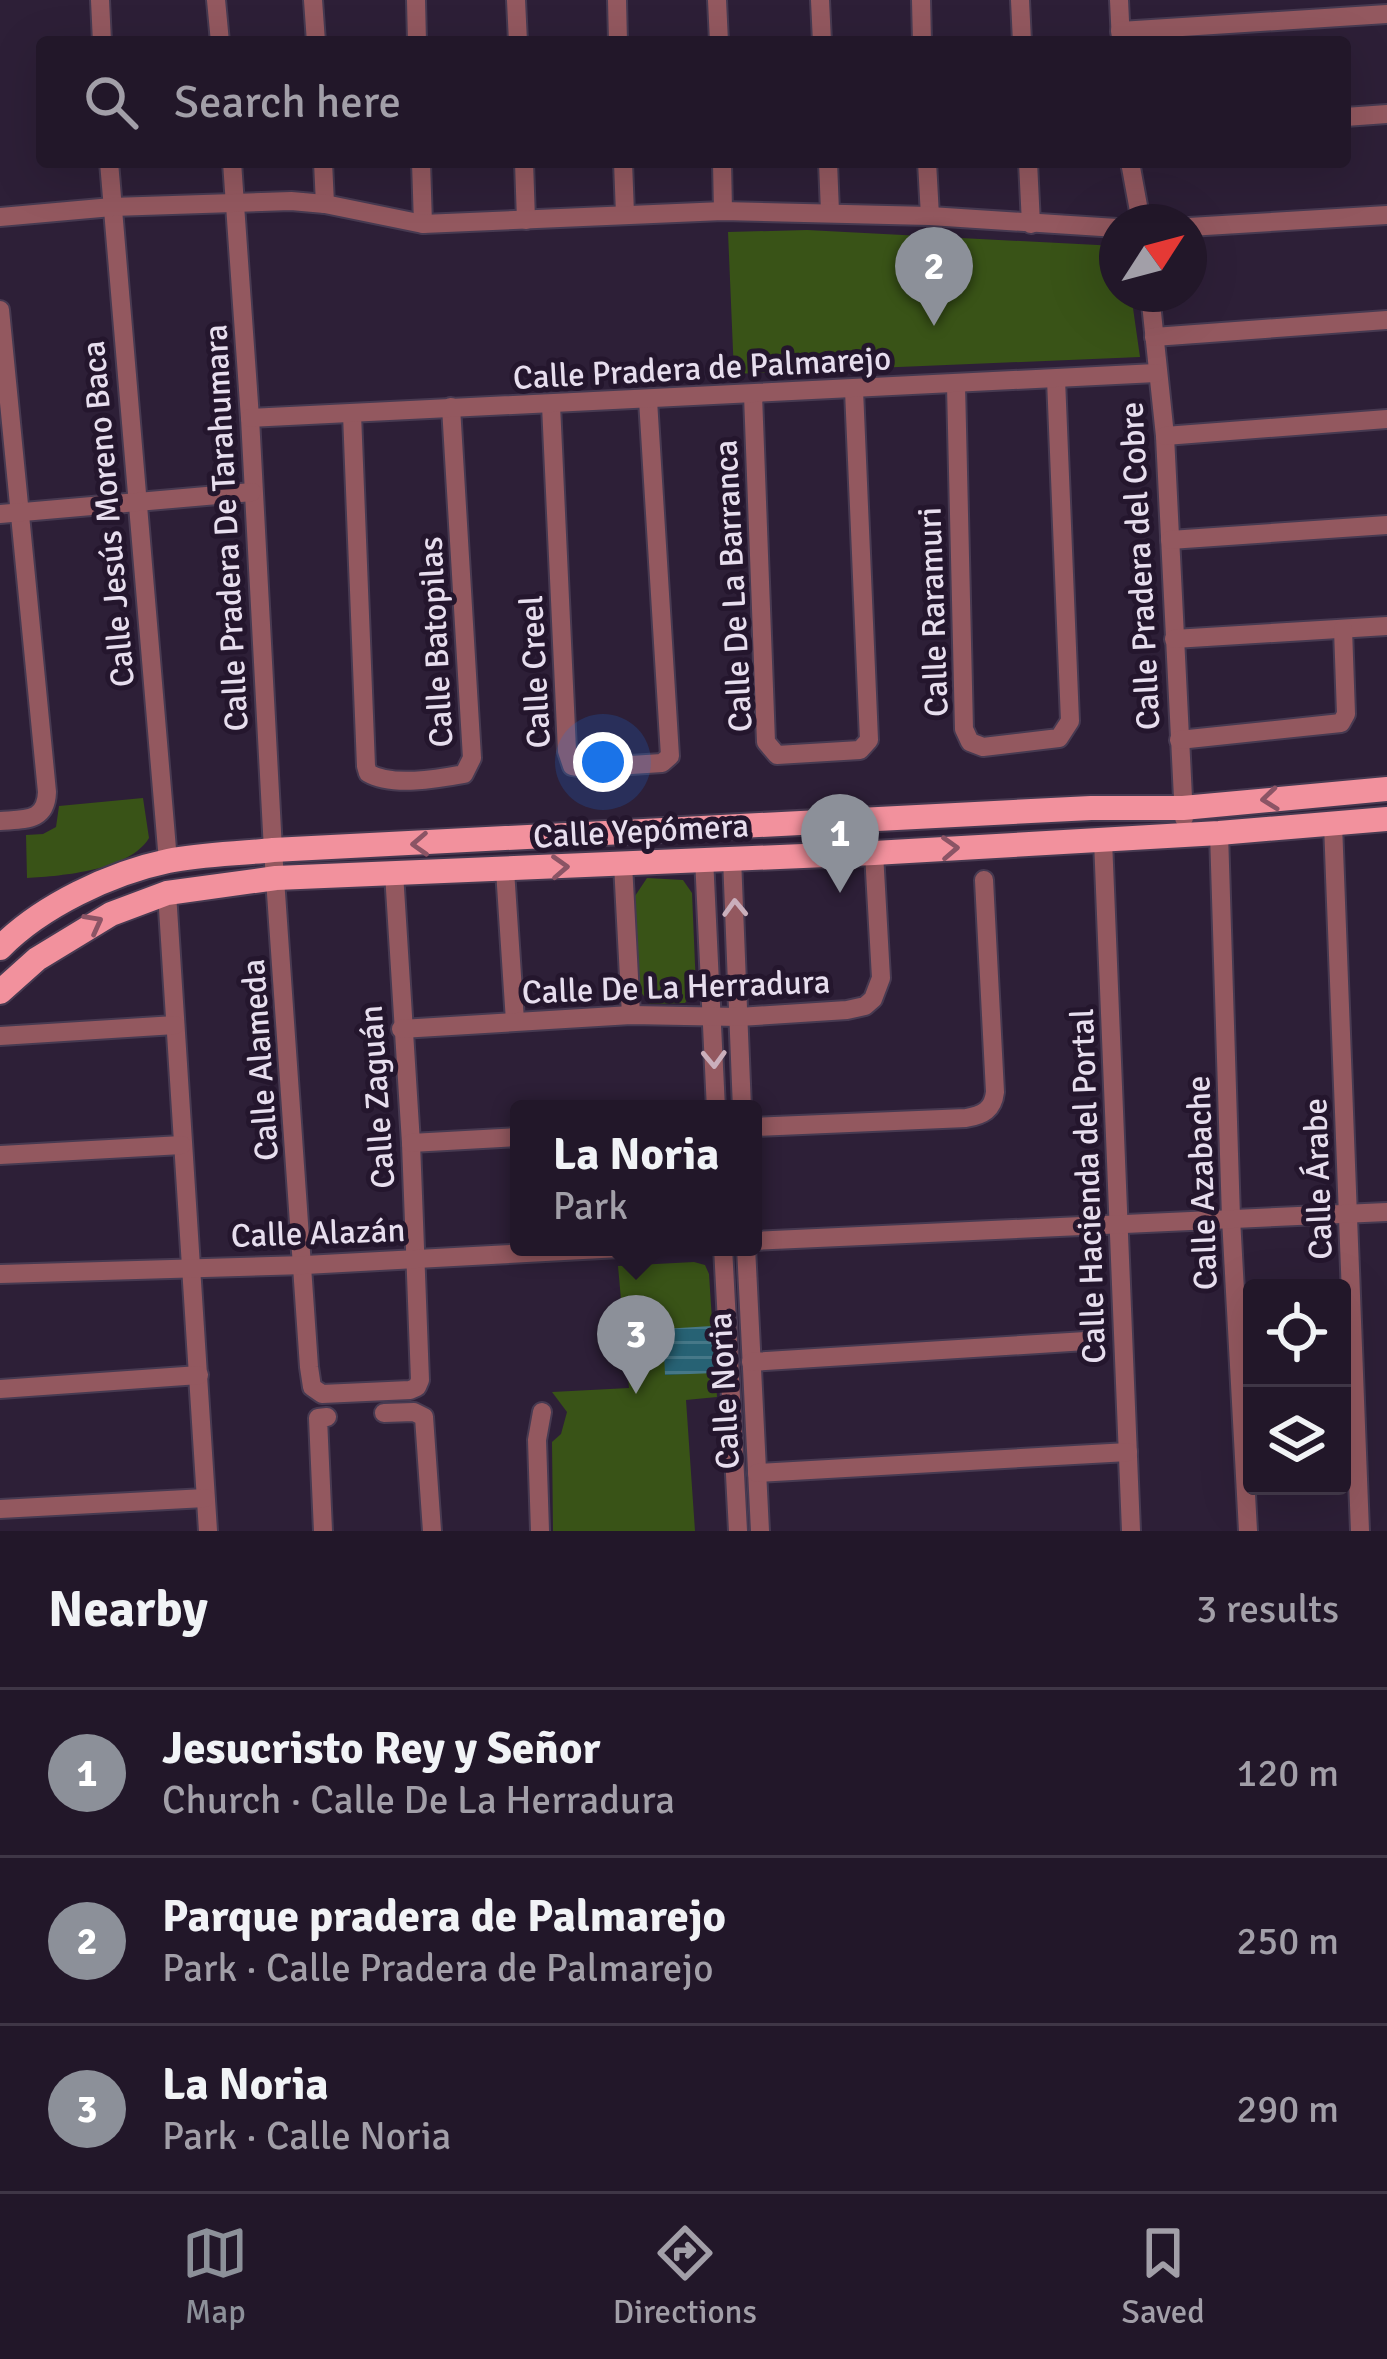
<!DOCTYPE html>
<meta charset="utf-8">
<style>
body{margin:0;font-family:Signika,sans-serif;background:#2a2031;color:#f1f3f6}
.controls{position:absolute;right:36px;bottom:36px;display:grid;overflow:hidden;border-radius:12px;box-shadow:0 12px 48px #0002}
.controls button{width:108px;height:108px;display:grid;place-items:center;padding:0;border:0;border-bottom:3px solid #3f3646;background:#221729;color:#f1f3f6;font:60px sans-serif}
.compass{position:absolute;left:1099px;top:204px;width:108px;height:108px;border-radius:50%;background:#221729;box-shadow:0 12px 48px #0002;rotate:54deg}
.you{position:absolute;left:603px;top:762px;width:42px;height:42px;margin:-30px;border:9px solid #fff;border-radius:50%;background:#1a73e8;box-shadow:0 0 0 18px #1a73e833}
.badge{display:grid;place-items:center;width:78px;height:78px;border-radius:50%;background:#8c9099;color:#fff;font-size:39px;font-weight:700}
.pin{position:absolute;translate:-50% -99px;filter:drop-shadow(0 3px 6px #0008)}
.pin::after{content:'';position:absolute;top:63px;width:42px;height:36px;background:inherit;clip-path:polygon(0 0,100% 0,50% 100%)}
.popup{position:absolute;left:510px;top:1100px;width:252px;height:156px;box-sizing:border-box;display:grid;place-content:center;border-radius:12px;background:#221729;filter:drop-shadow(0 3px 9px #0005);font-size:39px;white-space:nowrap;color:#a29fa8}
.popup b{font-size:45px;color:#f1f3f6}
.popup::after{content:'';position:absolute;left:50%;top:100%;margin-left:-24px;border:24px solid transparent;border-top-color:#221729}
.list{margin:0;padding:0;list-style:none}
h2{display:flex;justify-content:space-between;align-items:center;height:156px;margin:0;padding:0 48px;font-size:51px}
h2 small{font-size:39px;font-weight:400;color:#a29fa8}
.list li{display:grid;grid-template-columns:78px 1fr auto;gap:36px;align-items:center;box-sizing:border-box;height:168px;padding:0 48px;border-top:3px solid #3f3646}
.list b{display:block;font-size:45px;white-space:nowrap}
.list p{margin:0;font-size:39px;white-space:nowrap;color:#a29fa8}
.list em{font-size:39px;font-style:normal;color:#a29fa8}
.icon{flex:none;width:66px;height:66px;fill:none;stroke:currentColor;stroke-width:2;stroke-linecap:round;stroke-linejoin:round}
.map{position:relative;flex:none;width:1387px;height:1531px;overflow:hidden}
.search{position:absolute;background:#221729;box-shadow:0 12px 48px #0002;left:36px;right:36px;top:36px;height:132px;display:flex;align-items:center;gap:30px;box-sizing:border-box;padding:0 42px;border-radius:12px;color:#a29fa8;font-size:45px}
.sheet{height:660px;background:#221729}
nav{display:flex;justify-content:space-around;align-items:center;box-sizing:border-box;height:168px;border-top:3px solid #3f3646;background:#221729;font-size:33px;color:#a29fa8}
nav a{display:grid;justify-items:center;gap:6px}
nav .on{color:#8c9099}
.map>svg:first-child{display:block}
.green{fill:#395317}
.water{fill:url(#water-rules)}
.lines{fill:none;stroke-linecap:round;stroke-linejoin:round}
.minor-casing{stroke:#473a51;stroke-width:22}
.major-casing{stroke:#473a51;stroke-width:28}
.minor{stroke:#93585f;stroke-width:18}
.major{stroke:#f2919d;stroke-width:24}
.oneway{stroke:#8b5465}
.oneway2{stroke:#caafbc}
.labels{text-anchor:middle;stroke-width:10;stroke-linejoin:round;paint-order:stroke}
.street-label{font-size:33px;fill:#e7deee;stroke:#24162d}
</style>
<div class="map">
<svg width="1387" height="1531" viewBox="0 0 1387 1531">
<defs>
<pattern id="water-rules" width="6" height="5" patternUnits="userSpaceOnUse" patternTransform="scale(3)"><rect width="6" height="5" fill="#276274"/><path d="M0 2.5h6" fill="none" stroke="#467888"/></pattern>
</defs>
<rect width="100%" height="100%" fill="#2d1f37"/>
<!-- green -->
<g class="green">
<path d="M807 230 1117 246V294H1131L1140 357 734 374 728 232Z"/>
<path d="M143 798 149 838C130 870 63 876 27 878L26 835 43 834 56 827 59 806Z"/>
<path d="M647 878 683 880 692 893 696 988 685 1003 650 1004 640 991 635 896Z"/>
<path d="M694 1262 705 1265 709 1274 717 1397 686 1400 695 1531H553L552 1442 561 1434 567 1412 552 1392 629 1388 618 1266Z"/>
</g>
<!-- water -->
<path class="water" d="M712 1326 715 1373 665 1375 663 1329Z"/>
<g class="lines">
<defs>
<g id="minor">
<path d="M100 0 102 42"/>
<path d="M216 0 220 42"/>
<path d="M313 0 316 42"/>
<path d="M416 0 417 42"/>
<path d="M516 0 518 42"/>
<path d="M617 0 618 42"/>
<path d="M717 0 719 42"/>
<path d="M820 0 822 42"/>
<path d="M921 0 922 42"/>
<path d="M1020 0 1022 42"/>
<path d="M1119 0 1121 42"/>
<path d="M1120 31 1387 14"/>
<path d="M1345 117 1387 114"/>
<path d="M109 162 168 861"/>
<path d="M232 162 250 418 273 850 309 1367 312 1387 322 1394 410 1390 417 1387 420 1380 411 1143 394 873"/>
<path d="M323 162 325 204"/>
<path d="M421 162 423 224"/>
<path d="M524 162 526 220"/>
<path d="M623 162 625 214"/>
<path d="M722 162 723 211"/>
<path d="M828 162 830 212"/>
<path d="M927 162 930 216"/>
<path d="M1028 162 1031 224"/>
<path d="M1130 162 1141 222"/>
<path d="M0 217 112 207 291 201 325 204 423 224 723 211 930 216 1117 228"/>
<path d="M1189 227 1387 215"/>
<path d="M1150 294 1165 436 1184 818"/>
<path d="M0 310 47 792C46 822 25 819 0 821"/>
<path d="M1154 337 1387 320"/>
<path d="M956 385 964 729 970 742 983 747 1059 738 1070 721 1056 379"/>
<path d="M753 395 766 742 777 755 860 750 869 740 854 390"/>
<path d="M551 405 567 751 572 766 584 768 662 763 670 756 648 400"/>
<path d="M352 414 366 766 368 773C392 787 437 779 464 774L472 758 451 407"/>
<path d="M250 418 1156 373"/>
<path d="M1165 436 1387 419"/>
<path d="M0 514 252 492"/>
<path d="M1170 540 1387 525"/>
<path d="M1174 639 1387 626"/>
<path d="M1179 740 1341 723 1346 714 1343 629"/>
<path d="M1333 824 1360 1531"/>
<path d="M1219 833 1231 1218 1248 1531"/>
<path d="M1103 840 1131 1531"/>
<path d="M704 858 716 1109"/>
<path d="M732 858 742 1109"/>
<path d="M623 864 631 1015"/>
<path d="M505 870 515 1021"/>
<path d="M167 893 208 1531"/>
<path d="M401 1029 631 1015 739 1017 847 1010 865 1006 873 999 881 978 874 853"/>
<path d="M0 1036 175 1025"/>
<path d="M753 1127 966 1118C983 1115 993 1110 995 1092L984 880"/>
<path d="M411 1143 519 1137"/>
<path d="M0 1155 182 1145"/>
<path d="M753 1241 1387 1212"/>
<path d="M723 1247 738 1531"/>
<path d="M746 1247 760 1531"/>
<path d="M0 1274 305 1265 639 1247"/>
<path d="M751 1362 1086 1341"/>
<path d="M0 1389 199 1375"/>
<path d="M384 1413 414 1412 424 1417 432 1531"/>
<path d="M757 1473 1128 1452"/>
<path d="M0 1509 205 1498"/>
<path d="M323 1531 318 1418 327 1417"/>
<path d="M540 1531 537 1440 542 1412"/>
</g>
<g id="major">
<path d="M0 948C41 906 111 873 168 861 202 854 238 854 273 850L1091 808H1183L1387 789"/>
<path d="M0 992 37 959 111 914 167 893 276 878 874 853 1219 833 1387 819"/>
</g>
</defs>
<!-- minor casing -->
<use href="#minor" class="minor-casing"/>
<!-- major casing -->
<use href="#major" class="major-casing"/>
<!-- minor -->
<use href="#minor" class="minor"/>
<!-- major -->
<use href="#major" class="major"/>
</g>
<!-- one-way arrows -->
<defs><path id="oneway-chevron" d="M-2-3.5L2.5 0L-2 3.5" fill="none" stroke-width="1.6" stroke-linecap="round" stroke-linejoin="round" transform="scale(3)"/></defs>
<g class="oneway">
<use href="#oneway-chevron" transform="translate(1270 799) rotate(174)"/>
<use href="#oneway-chevron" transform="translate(420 844) rotate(177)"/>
<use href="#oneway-chevron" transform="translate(950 848) rotate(-3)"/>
<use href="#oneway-chevron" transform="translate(560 867) rotate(-3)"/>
<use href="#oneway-chevron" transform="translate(94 923) rotate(-28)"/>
</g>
<g class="oneway2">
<use href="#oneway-chevron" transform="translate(735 908) rotate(-92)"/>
<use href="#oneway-chevron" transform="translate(714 1059) rotate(88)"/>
</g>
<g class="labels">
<!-- street labels -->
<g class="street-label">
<text transform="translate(702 367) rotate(-3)" y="12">Calle Pradera de Palmarejo</text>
<text transform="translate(107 514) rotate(-95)" y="12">Calle Jesús Moreno Baca</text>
<text transform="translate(225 528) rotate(-93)" y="12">Calle Pradera De Tarahumara</text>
<text transform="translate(1139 566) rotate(-93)" y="12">Calle Pradera del Cobre</text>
<text transform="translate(732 586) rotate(-93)" y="12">Calle De La Barranca</text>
<text transform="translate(932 612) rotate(-92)" y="12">Calle Raramuri</text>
<text transform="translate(435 642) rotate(-93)" y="12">Calle Batopilas</text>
<text transform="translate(534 672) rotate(-93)" y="12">Calle Creel</text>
<text transform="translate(641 830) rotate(-3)" y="12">Calle Yepómera</text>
<text transform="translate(676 986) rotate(-2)" y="12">Calle De La Herradura</text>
<text transform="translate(259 1060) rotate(-94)" y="12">Calle Alameda</text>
<text transform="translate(376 1097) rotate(-94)" y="12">Calle Zaguán</text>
<text transform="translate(1317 1179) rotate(-92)" y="12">Calle Árabe</text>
<text transform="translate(1201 1183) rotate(-92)" y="12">Calle Azabache</text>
<text transform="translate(1087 1186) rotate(-92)" y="12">Calle Hacienda del Portal</text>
<text transform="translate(318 1232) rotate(-2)" y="12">Calle Alazán</text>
<text transform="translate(723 1391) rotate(-93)" y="12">Calle Noria</text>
</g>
</g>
</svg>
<div class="controls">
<button><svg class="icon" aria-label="locate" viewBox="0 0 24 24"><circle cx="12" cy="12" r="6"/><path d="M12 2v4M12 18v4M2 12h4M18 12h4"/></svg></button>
<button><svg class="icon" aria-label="layers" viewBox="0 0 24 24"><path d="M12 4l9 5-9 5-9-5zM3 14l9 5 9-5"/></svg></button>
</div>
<svg class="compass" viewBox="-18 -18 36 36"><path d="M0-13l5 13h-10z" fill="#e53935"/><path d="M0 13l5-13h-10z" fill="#a29fa8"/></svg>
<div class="you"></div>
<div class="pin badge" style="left:840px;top:893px">1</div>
<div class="pin badge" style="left:934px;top:326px">2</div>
<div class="pin badge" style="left:636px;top:1394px">3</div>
<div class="popup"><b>La Noria</b>Park</div>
<div class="search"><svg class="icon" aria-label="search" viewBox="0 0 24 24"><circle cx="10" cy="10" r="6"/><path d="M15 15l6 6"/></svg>Search here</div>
</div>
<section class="sheet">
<h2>Nearby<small>3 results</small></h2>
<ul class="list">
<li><span class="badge">1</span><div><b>Jesucristo Rey y Señor</b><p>Church · Calle De La Herradura</p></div><em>120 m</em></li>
<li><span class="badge">2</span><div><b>Parque pradera de Palmarejo</b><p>Park · Calle Pradera de Palmarejo</p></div><em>250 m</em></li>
<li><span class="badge">3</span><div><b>La Noria</b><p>Park · Calle Noria</p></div><em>290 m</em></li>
</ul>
</section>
<nav>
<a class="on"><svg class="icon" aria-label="map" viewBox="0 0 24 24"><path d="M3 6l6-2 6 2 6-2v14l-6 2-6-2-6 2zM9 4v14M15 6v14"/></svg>Map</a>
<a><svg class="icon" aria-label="directions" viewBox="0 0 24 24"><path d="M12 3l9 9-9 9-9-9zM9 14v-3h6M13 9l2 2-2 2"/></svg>Directions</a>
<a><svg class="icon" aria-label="saved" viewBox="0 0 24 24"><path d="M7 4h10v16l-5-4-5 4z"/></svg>Saved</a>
</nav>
